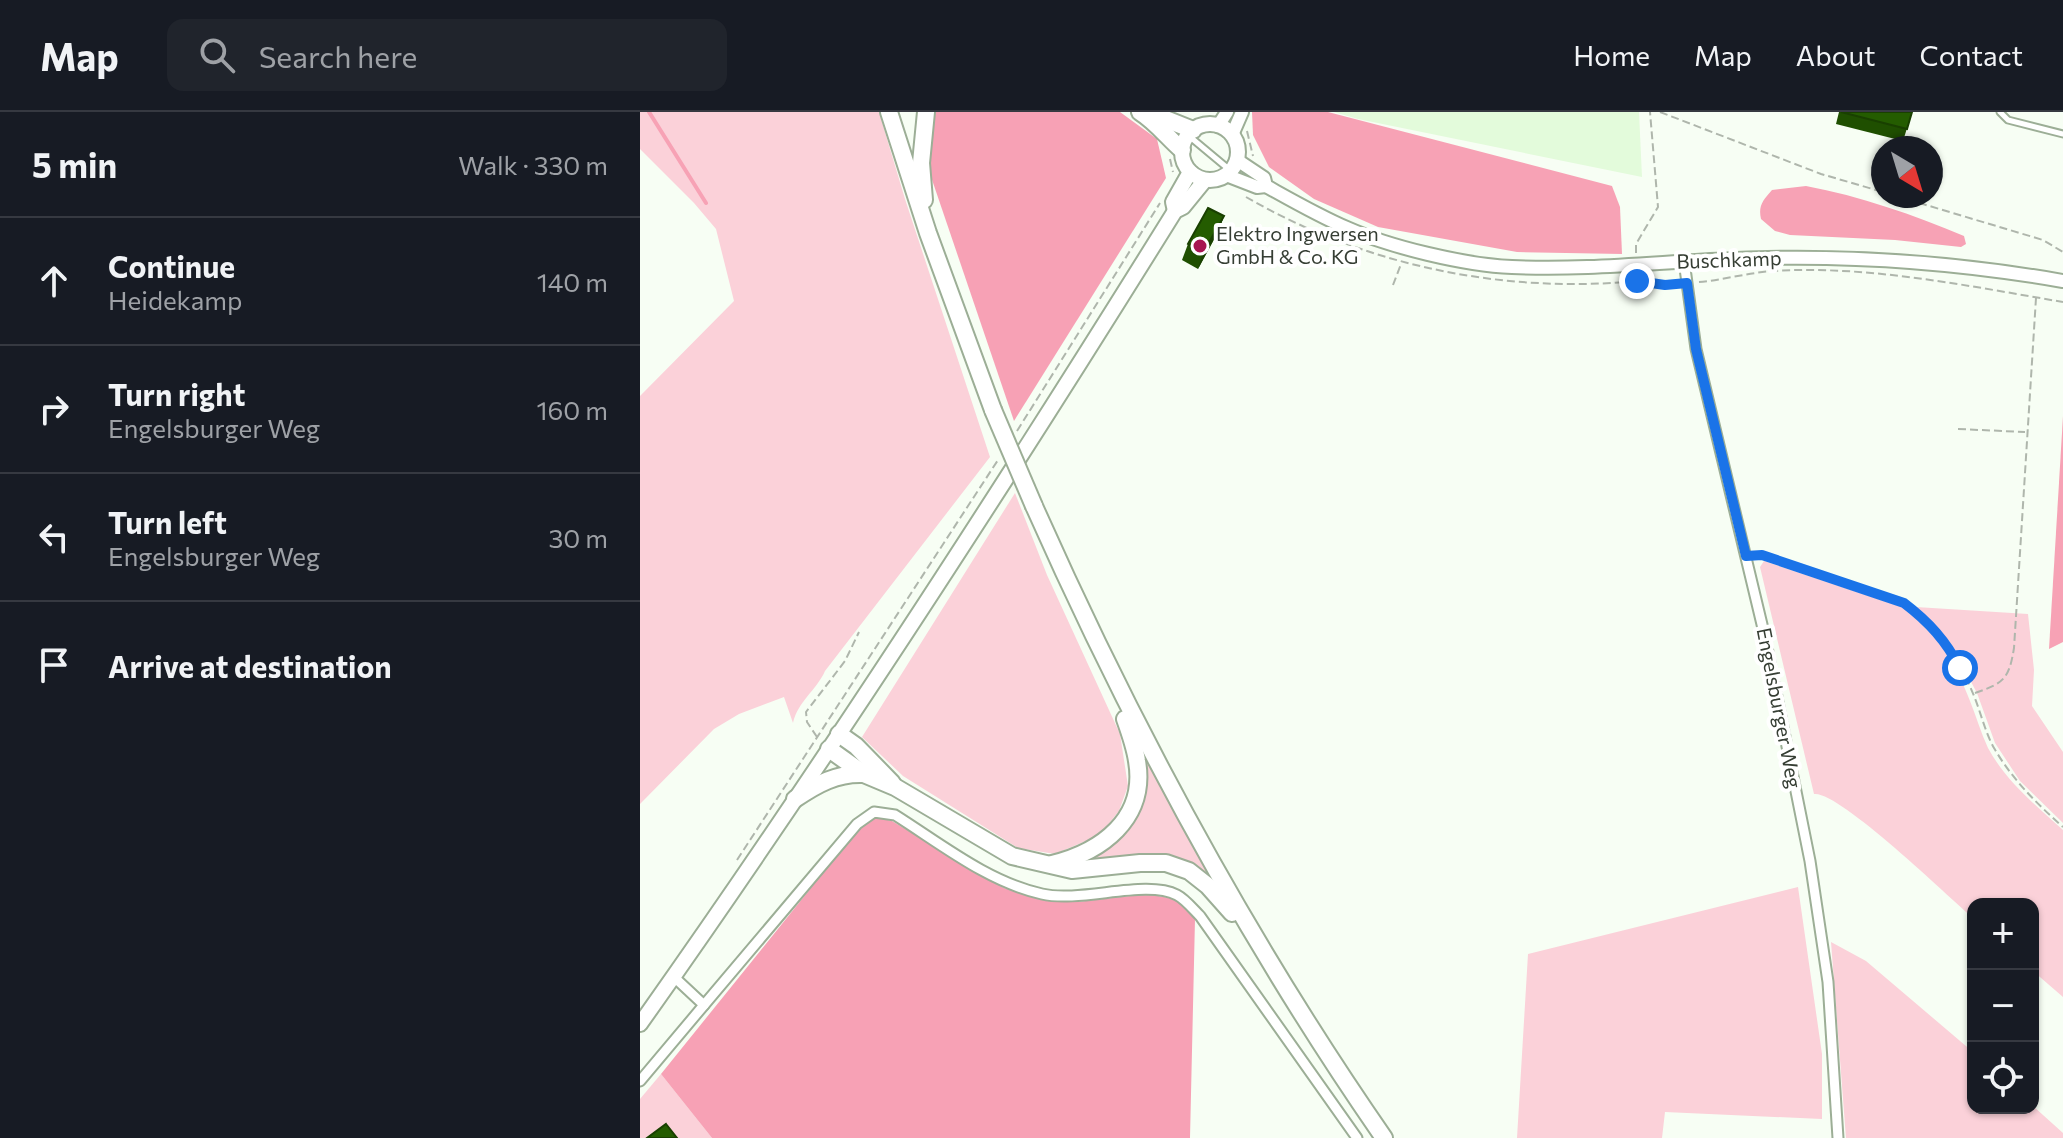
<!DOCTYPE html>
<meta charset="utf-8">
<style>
body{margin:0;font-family:Commissioner,sans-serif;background:#20242c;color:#f1f3f6}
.controls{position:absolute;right:24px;bottom:24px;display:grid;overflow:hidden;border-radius:16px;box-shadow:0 2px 6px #0004}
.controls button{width:72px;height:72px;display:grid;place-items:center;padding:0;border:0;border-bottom:2px solid #363941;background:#171b24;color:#f1f3f6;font:40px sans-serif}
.compass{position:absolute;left:1231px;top:24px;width:72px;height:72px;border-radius:50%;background:#171b24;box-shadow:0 2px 6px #0004;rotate:142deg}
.stop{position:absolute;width:24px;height:24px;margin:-18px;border:6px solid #1a73e8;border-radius:50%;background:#fff}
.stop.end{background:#1a73e8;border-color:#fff;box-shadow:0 2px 8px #0008}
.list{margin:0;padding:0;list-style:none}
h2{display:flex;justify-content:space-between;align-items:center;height:104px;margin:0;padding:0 32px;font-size:34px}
h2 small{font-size:26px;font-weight:400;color:#9ea1a6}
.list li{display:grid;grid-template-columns:52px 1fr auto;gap:24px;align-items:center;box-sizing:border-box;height:128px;padding:0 32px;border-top:2px solid #363941}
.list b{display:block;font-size:30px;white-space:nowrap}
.list p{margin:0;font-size:26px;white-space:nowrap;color:#9ea1a6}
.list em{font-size:26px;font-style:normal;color:#9ea1a6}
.icon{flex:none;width:44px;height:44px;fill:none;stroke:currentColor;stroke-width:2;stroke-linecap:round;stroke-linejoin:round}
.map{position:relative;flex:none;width:1423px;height:1026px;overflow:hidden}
header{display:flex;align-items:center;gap:48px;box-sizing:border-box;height:112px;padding:0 40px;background:#171b24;border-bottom:2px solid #363941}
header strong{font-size:38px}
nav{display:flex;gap:44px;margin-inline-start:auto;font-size:28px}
.search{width:560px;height:72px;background:#20242c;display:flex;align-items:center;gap:20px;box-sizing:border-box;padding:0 28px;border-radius:16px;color:#9ea1a6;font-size:30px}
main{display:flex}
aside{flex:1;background:#171b24}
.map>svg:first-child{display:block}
.built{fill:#e3fbdb}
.green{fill:#fbd1d9}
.forest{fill:#f7a1b5}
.water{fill:#f7a2b5}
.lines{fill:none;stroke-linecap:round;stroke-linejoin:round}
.stream{stroke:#f7a2b5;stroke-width:4}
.service-casing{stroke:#9cae96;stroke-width:9}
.minor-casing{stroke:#9cae96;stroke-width:13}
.tertiary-casing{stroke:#9cae96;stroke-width:16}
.primary-casing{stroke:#9cae96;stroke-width:18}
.trunk-casing{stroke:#9cae96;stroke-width:20}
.path{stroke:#afb6ac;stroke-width:2;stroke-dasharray:8 4;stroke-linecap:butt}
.service{stroke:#fff;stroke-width:5}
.minor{stroke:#fff;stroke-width:9}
.tertiary{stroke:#fff;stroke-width:12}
.primary{stroke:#fff;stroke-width:14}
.trunk{stroke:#fff;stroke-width:16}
.trunk-bridge-casing{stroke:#9cae96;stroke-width:20;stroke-linecap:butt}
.trunk-bridge{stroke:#fff;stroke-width:16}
.wall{fill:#1f4f00}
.shaded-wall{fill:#194000}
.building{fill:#245c00;stroke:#194000;stroke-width:2}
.route{stroke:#1a73e8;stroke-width:10}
.poi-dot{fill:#a71550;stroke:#fff;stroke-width:3}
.labels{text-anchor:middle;stroke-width:8;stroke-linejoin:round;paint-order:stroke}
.poi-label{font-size:20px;fill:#363e34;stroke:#fff;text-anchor:start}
.street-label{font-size:20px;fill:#363e34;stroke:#fff}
</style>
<header>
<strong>Map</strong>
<div class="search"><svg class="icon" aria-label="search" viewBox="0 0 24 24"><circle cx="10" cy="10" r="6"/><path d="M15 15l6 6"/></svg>Search here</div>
<nav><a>Home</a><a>Map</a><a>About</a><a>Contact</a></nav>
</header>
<main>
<aside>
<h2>5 min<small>Walk · 330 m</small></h2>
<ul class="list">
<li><svg class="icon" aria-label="ahead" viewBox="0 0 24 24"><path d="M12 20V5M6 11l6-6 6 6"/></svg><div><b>Continue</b><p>Heidekamp</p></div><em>140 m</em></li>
<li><svg class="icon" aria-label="right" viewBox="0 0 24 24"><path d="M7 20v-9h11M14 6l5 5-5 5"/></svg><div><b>Turn right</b><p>Engelsburger Weg</p></div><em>160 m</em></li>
<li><svg class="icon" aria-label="left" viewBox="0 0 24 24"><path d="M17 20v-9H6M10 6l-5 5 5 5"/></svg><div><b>Turn left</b><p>Engelsburger Weg</p></div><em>30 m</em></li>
<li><svg class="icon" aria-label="arrive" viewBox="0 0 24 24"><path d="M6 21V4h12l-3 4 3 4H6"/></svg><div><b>Arrive at destination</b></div></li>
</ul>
</aside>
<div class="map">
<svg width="1423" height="1026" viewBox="0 0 1423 1026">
<rect width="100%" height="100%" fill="#f7fef4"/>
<!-- built -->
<path class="built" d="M694 0H999L1002 65 718 7Z"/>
<!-- green -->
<g class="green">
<path d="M0 0H239L265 87 350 345 185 559C176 579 158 589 153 611L144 585 99 602 74 617 0 692V284L94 189 76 117 54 91 0 37Z"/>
<path d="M375 381 407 463 480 622 488 674 479 699 460 723 415 742 378 736 263 664 222 625Z"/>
<path d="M1124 449 1262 495C1295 518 1316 552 1330 589 1336 604 1341 621 1348 636 1366 669 1395 693 1423 718V885L1393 859V792H1333V806C1309 785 1198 678 1174 682L1120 455Z"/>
<path d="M1276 495 1388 502 1394 558 1392 594 1423 640V711L1380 669 1355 631 1337 581 1309 529Z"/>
<path d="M501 637 574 769 544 751 447 750C500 715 508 700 501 637Z"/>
<path d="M1158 775 1182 942V1007L1025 1000 1022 1026H877L888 842Z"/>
<path d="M1191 830 1226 849 1333 940V996H1393V994L1423 1021V1026H1206Z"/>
<path d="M21 962 72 1026H0V987Z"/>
</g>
<!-- forest -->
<g class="forest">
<path d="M294 0H480L517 27 526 66 374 309 287 53Z"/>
<path d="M235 705 252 709 364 776 403 787 437 790 507 782 535 787 555 807 550 1026H72L21 962 220 715Z"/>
</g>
<!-- water -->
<g class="water">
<path d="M612 0H688L972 74 980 95 982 142 877 140 738 115 674 87 629 55 613 23Z"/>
<path d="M1166 74C1220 84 1274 103 1324 124L1326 132 1321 135 1255 128 1150 123 1135 119 1121 107C1118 94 1123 88 1132 78Z"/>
<path d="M1423 304V530L1409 537Z"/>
</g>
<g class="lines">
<!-- stream -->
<path class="stream" d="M9 0 66 91"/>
<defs>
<g id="service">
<path d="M1360 0 1368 8 1423 22"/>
<path d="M549 24 591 59"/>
</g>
<g id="minor">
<path d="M1044 149 1056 237 1125 525 1170 749 1188 870 1198 1026"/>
<path d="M34 865 64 893 217 712 234 700 255 703C301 732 348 770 402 782 441 791 506 767 537 783 545 787 553 797 560 804L717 1026"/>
<path d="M0 969 64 893"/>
</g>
<g id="tertiary">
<path d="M578 14 587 0"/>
<path d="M592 23 602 0"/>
<path d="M597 48 624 66 626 74C653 89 679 104 707 116 750 135 824 153 872 155 957 159 1042 147 1127 146 1226 144 1325 152 1423 169"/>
<path d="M586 63 617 75 626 74"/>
</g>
<g id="primary">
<circle cx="570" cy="40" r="28"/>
<path d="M535 99 533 90 550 60"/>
<path d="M0 912C188 647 364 374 535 99L543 95 565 68"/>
</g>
<g id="trunk">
<path d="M249 0 288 121 353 298"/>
<path d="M500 0C516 10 528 26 542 38"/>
<path d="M510 6H523L553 18"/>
<path d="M284 88 281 51 286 0"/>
<path d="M394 394C492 615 606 827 744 1026"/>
<path d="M199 622 216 634 252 671"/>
<path d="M189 637 224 662 255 675 372 744 432 758 500 751H526L549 759 568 774 592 801"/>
<path d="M155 687C177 672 197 661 223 662"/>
<path d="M412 752C461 740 507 707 497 649 495 635 490 621 485 607"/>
</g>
</defs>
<!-- service casing -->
<use href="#service" class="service-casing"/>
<!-- minor casing -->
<use href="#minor" class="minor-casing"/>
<!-- tertiary casing -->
<use href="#tertiary" class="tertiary-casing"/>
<!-- primary casing -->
<use href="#primary" class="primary-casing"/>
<!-- trunk casing -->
<use href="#trunk" class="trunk-casing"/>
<!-- path -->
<g class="path">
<path d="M1020 0 1181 62 1243 80"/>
<path d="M607 19 613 44"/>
<path d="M530 47 533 60"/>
<path d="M1256 84 1403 128 1423 140"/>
<path d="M606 85C724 153 861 182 997 169"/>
<path d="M996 141V132L1018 95 1010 0"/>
<path d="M996 164 997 169 1037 172"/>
<path d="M1059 170C1083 168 1107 161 1132 159 1229 153 1328 174 1423 190"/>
<path d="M753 173 761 152"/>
<path d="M1318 317 1385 320"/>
<path d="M377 319 520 91"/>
<path d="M1117 443 1264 491C1296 515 1319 546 1334 584 1341 601 1345 620 1354 636 1372 667 1396 691 1423 715"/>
<path d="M1335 581C1364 571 1369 567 1374 536L1396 186"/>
<path d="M177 625 167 610 166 600 205 549 219 520"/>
<path d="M97 748 358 348"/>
</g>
<!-- service -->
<use href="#service" class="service"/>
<!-- minor -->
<use href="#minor" class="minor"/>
<!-- tertiary -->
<use href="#tertiary" class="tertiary"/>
<!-- primary -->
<use href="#primary" class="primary"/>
<!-- trunk -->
<use href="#trunk" class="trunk"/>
<defs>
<path id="trunk-bridge" d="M353 298 394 394"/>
</defs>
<!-- trunk-bridge casing -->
<use href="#trunk-bridge" class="trunk-bridge-casing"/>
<!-- trunk-bridge -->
<use href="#trunk-bridge" class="trunk-bridge"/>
</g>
<!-- wall -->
<g class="wall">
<path d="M1199 0H1272L1263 29 1196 12Z"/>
<path d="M584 104 578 120 558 157 542 148 548 132Z"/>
</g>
<!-- shaded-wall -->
<path class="shaded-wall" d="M584 104 578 120 558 157 563 141Z"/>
<!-- building -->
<g class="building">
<path d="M1201 0H1272L1267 17Z"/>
<path d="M568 96 584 104 563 141 548 132Z"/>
<path d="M26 1012 37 1026H7Z"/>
</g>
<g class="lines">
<!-- route -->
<path class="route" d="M997 169 1025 173 1047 171 1056 237 1106 444 1122 443 1264 491C1289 510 1306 529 1320 556"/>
</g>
<!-- markers -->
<circle class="poi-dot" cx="560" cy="134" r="8"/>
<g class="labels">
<!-- poi labels -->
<g class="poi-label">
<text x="576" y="129">Elektro Ingwersen<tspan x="576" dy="23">GmbH &amp; Co. KG</tspan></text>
</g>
<!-- street labels -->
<g class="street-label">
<text transform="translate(1089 148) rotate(-2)" y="7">Buschkamp</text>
<text transform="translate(1139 596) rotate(79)" y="7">Engelsburger Weg</text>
</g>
</g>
</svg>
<div class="controls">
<button>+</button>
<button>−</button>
<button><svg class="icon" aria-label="locate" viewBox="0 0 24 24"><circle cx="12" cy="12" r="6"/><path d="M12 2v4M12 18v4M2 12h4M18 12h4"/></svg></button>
</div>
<svg class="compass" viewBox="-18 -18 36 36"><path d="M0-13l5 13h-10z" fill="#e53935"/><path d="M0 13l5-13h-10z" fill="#9ea1a6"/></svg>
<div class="stop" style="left:1320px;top:556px"></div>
<div class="stop end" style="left:997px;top:169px"></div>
</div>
</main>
